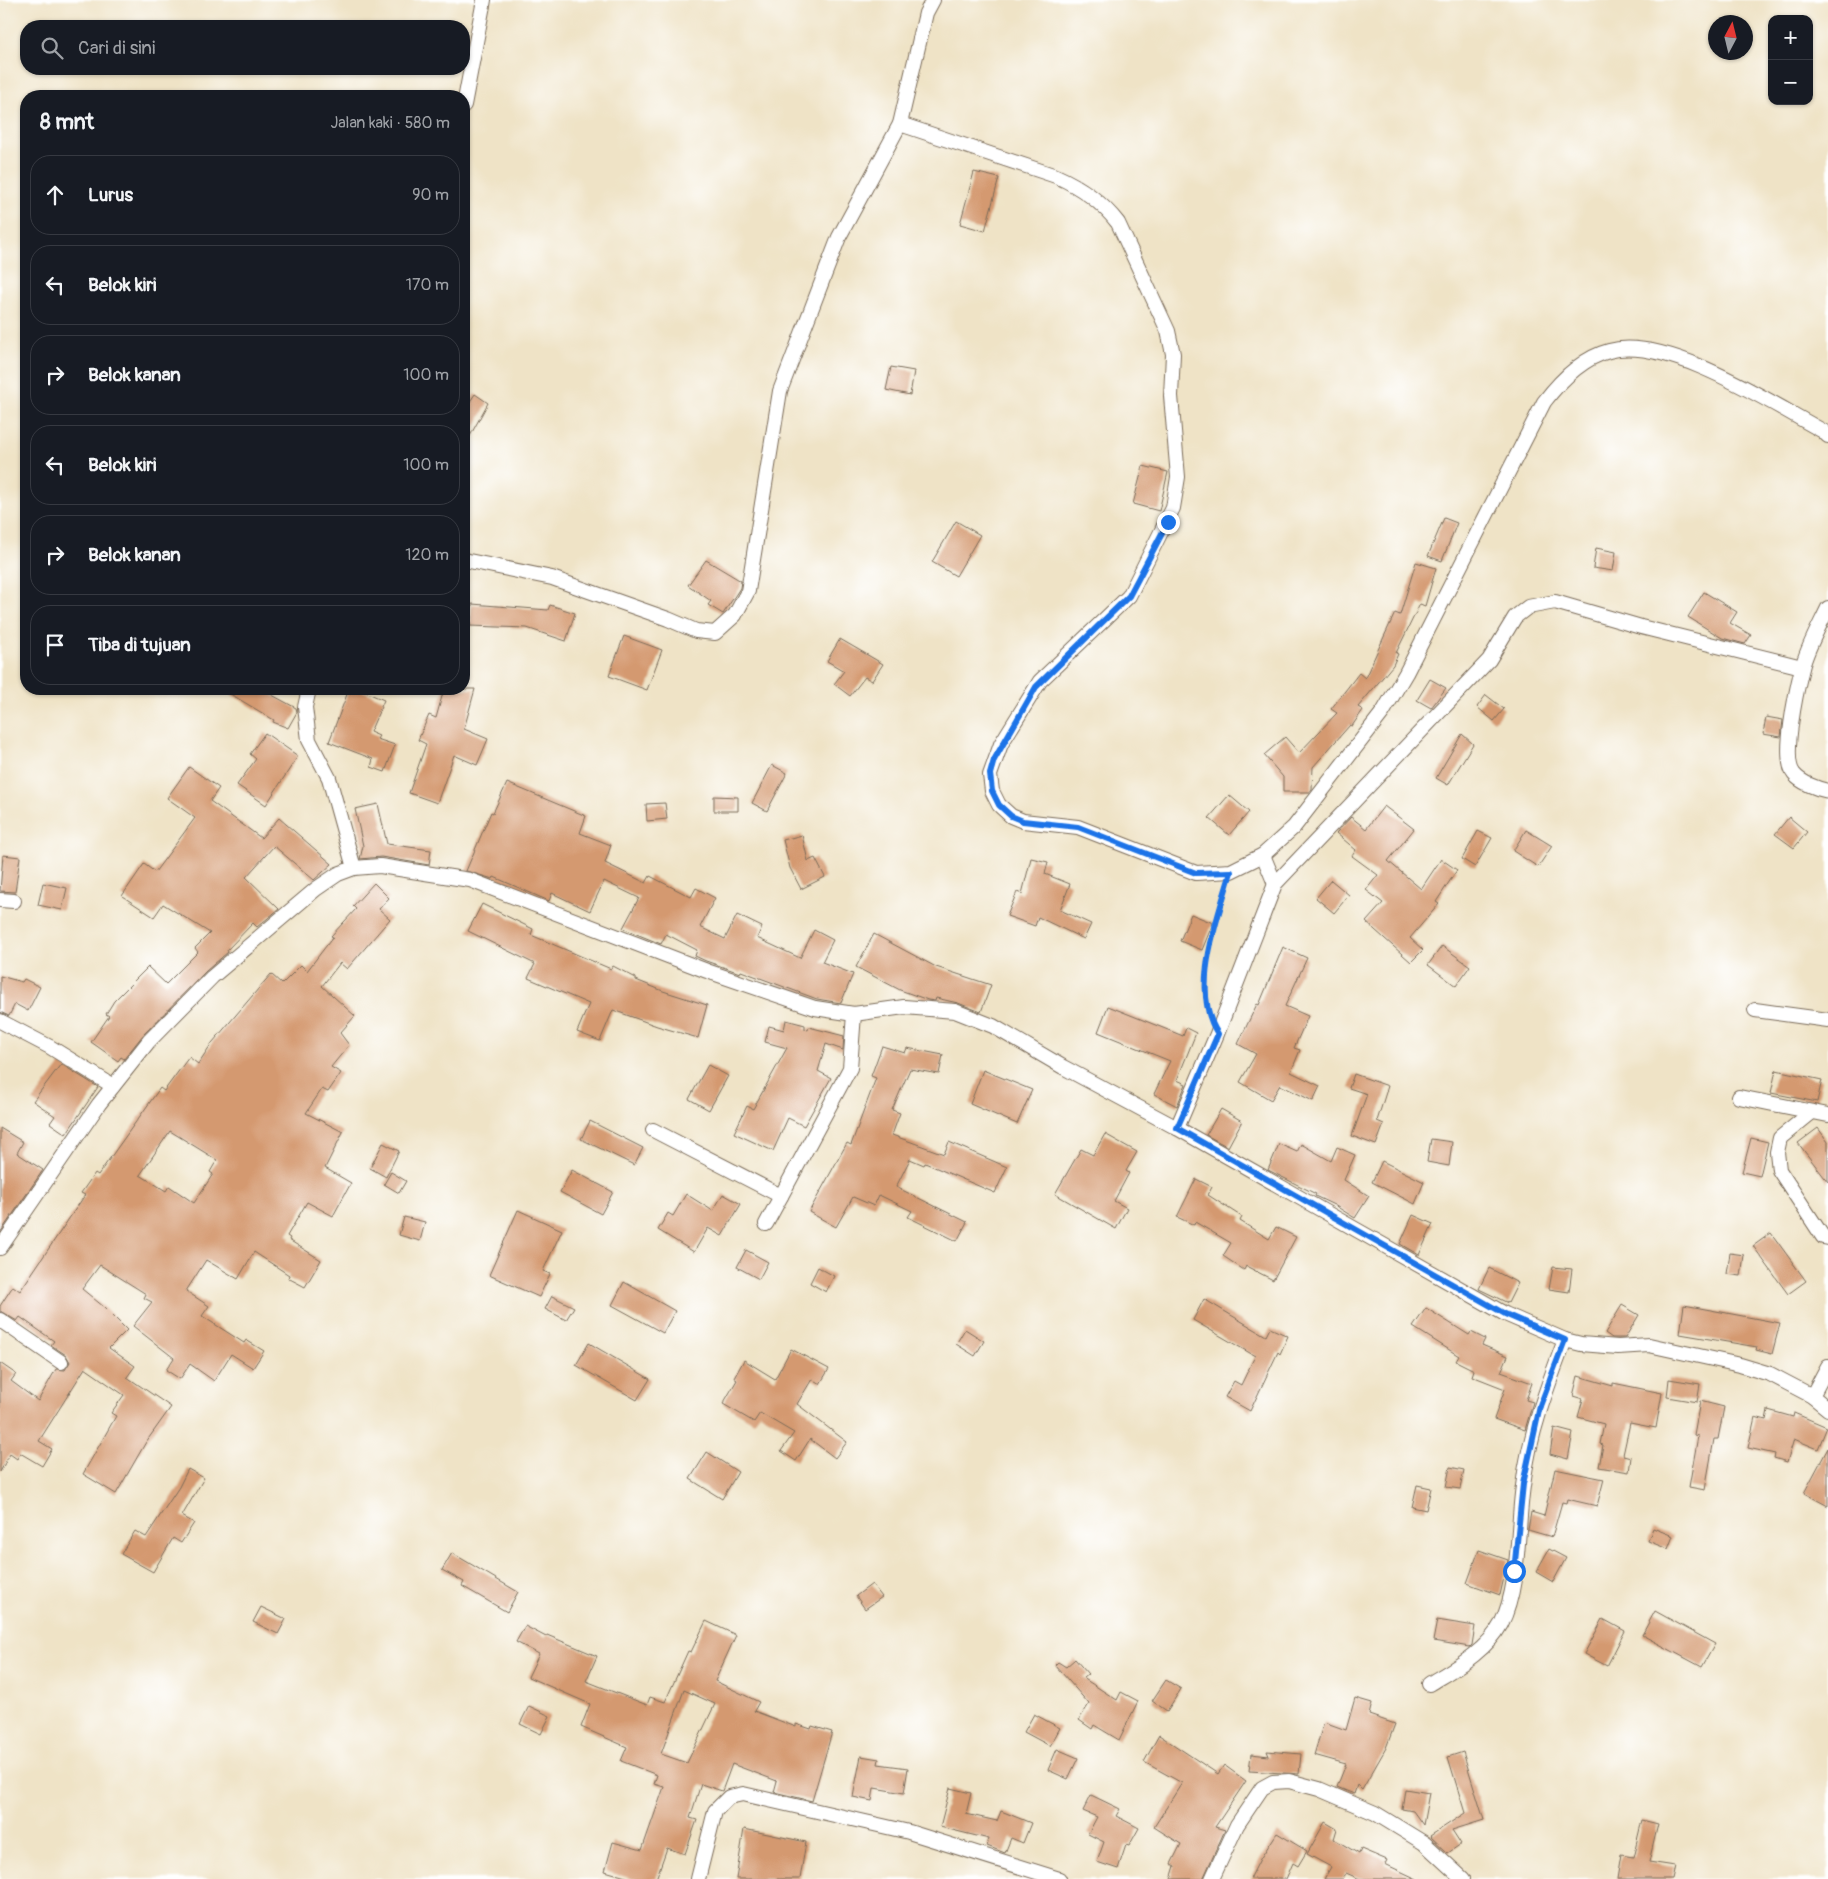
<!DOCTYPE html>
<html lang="id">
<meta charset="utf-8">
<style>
body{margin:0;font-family:Pangolin,sans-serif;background:#20242c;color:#f1f3f6}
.controls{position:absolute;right:15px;top:15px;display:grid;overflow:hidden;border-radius:10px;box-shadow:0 1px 4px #0004}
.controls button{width:45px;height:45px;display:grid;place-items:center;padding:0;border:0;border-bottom:1px solid #363941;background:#171b24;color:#f1f3f6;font:25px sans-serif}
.compass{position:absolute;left:1708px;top:15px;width:45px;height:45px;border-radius:50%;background:#171b24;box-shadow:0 1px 4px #0004;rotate:7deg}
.stop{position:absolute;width:15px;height:15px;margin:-11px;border:4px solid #1a73e8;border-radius:50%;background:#fff}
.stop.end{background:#1a73e8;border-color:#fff;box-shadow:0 1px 5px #0008}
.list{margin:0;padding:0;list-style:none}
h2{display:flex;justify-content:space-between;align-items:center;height:65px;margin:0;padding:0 20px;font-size:21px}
h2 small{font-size:16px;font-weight:400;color:#9ea1a6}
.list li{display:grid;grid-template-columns:32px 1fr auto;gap:15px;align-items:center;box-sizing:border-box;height:80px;margin:0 10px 10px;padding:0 10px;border:1px solid #363941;border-radius:20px}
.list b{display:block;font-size:19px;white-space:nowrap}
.list em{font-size:16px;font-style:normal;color:#9ea1a6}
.icon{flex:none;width:28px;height:28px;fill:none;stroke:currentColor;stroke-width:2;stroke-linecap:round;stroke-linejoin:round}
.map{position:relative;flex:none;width:1828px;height:1879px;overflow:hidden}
.search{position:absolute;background:#171b24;box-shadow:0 1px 4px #0004;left:20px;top:20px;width:450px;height:55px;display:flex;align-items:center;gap:12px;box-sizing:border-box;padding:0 18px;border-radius:20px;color:#9ea1a6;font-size:19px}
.panel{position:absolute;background:#171b24;box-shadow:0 1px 4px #0004;left:20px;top:90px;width:450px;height:605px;border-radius:20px}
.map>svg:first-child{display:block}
.building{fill:#d4996f;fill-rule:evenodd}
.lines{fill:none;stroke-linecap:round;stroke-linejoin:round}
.street-casing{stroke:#7a6b59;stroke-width:16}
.path{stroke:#7a6b59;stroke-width:3;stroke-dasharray:1 4;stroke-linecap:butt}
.street{stroke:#fff;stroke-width:14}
.route{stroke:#1a73e8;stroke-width:6}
</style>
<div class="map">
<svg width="1828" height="1879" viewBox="0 0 1828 1879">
<rect width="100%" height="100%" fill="#fff"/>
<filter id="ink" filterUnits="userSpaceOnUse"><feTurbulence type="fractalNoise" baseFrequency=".02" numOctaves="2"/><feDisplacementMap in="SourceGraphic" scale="10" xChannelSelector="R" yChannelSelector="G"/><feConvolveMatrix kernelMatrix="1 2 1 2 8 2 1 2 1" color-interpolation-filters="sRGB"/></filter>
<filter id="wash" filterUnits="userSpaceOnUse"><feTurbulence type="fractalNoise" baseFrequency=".0096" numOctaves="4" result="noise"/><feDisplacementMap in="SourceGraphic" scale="20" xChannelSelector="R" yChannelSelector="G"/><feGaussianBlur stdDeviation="1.12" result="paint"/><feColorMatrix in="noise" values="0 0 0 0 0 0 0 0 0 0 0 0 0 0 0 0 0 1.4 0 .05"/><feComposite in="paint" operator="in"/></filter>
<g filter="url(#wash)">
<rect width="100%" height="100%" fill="#efe3c6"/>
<g id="blocks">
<!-- building -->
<g class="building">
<path d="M974 172 999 178 985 231 960 224Z"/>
<path d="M891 367 914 371 910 395 886 390Z"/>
<path d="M475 394 488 403 464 447V408L465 409Z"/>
<path d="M1143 466 1168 472 1159 511 1133 504Z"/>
<path d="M1444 518 1457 523 1442 561 1428 556Z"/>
<path d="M956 521 980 535 956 576 932 562Z"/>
<path d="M1596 548 1616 552 1613 571 1593 568Z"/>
<path d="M706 560 741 581 740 588 723 614 708 605 711 601 688 585Z"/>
<path d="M1416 562 1436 568 1425 606 1420 604 1396 653 1398 654 1393 665 1358 707 1363 710 1352 726 1350 725 1313 767 1312 789 1310 792H1283V777L1264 755 1285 737 1299 753 1337 713 1331 709 1359 673 1365 678 1395 613 1400 615Z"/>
<path d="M1704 592 1737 612 1730 623 1751 635 1745 644 1722 638 1688 617Z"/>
<path d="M472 604 548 610 550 605 575 613 566 641 527 628 470 626Z"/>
<path d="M624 636 662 650 647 690 609 676Z"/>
<path d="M840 639 883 664 872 681 865 677 850 696 834 684 844 671 827 661Z"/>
<path d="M1430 679 1446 688 1431 708 1417 700Z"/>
<path d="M222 689H261L296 708 297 712 288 728 273 722 274 720Z"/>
<path d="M349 689H358L384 700 370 732 379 736 377 739 395 745 385 772 371 767 373 759 329 742Z"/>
<path d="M444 689H475L464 729 488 739 477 765 454 755 437 803 409 793 426 744 418 740 429 715 436 718Z"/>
<path d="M1486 695 1504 709 1494 721 1477 707Z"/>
<path d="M1766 717 1783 720 1781 737 1763 734Z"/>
<path d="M265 733 298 756 266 805 237 785 256 759 250 754Z"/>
<path d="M1462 734 1473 744 1448 785 1436 778Z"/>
<path d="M772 765 787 773 767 811 752 803Z"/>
<path d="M189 767 219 788 210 801 261 838 279 818 332 864 314 880 274 846 246 877 279 909 257 927 253 923 227 950 228 952 206 971 143 1035 124 1059 121 1057 118 1061 91 1042 109 1016 106 1014 114 1001 148 967 166 984 198 952 195 948 210 933 163 904 154 917 122 896 144 864 155 872 195 818 167 798Z"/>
<path d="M507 783 586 816 580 833 611 845 605 863 646 883 650 876 691 897 696 888 715 898 700 927 725 939 737 915 762 927 757 938 800 958 814 930 833 940 822 962 853 974 841 1003 817 999 741 971 740 973 706 961 695 956 697 950 666 934 661 944 634 933 623 928 639 898 604 881 590 911 552 893 549 901 494 877 493 879 466 871 491 812 493 813Z"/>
<path d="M1229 795 1249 812 1229 835 1209 818Z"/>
<path d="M714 796 738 797V811H714Z"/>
<path d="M665 803 667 819 647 821 646 804Z"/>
<path d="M378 804 387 844 431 850 429 865 381 857 360 859 363 846 355 809Z"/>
<path d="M1384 806 1414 829 1388 861 1421 889 1441 859 1457 870 1436 902 1439 904 1410 938 1423 950 1411 962 1366 922 1383 903 1366 890 1378 875 1352 856 1356 850 1336 833 1351 817 1366 829Z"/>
<path d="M1789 817 1807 832 1794 848 1775 834Z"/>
<path d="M1526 830 1552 846 1538 867 1513 851Z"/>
<path d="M1478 831 1492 838 1475 867 1462 859Z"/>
<path d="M802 835 808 861 815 858 825 877 801 889 790 868 783 840Z"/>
<path d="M3 855 20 857 15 892 0 891Z"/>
<path d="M1031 858 1048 862 1045 874 1070 884 1060 910 1091 924 1084 939 1038 917 1035 926 1007 916 1017 892 1022 894Z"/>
<path d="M1331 880 1349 895 1334 913 1316 898Z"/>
<path d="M43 883 67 888 62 910 38 905Z"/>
<path d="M374 883 389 898 379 909 390 919 347 969 340 963 322 986 355 1016 340 1033 349 1045 331 1067 341 1073 328 1092 322 1089 306 1113 343 1132 325 1168 351 1183 333 1216 307 1202 287 1236 290 1238 289 1240 321 1260 305 1287 288 1278 289 1275 254 1252 238 1279 206 1260 186 1291 209 1306 202 1316 244 1343 246 1340 264 1351 253 1368 231 1354 214 1381 190 1364 180 1379 166 1370 174 1358 133 1326 152 1302 144 1298 146 1294 100 1265 82 1289 104 1307 127 1330 109 1348 135 1366 127 1377 171 1407 146 1442 116 1494 83 1474 116 1416 111 1413 124 1395 85 1368 39 1441 52 1449 42 1466 20 1453 17 1459 10 1454 0 1472V1363L16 1374 11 1381 38 1401 56 1369 65 1370 70 1362 66 1355 51 1345 54 1341 20 1317 17 1321 0 1311V1306L13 1286 20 1291 85 1195 81 1193 95 1173 98 1175 160 1088 164 1091 189 1057 198 1064 212 1043 271 974 282 984 301 965 307 971 333 937 331 936 356 909 353 906ZM170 1131 217 1160 210 1172 213 1174 194 1203 169 1186 166 1191 140 1175Z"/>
<path d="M482 904 533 929 531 935 611 969 613 966 636 978V980L663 991 707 1005 698 1038 657 1026 613 1010 600 1041 577 1032 589 1004 528 978 535 964 468 931Z"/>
<path d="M1191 914 1213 923 1202 950 1180 941Z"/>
<path d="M874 934 936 967 991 985 981 1012 958 1003 936 998 935 1001 928 1000 900 990 856 967Z"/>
<path d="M1442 946 1470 966 1456 986 1428 965Z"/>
<path d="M1283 947 1307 958 1285 1006 1308 1016 1294 1048 1300 1050 1291 1072 1320 1086 1313 1101 1280 1085 1271 1100 1240 1082 1256 1054 1238 1044 1257 1004 1259 1005Z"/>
<path d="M0 976 22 982 24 979 40 987 28 1011 15 1004 9 1016 0 1012Z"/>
<path d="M1108 1006 1183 1036 1186 1028 1196 1033 1177 1080 1186 1084 1177 1106 1154 1094 1170 1061 1098 1032Z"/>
<path d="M786 1020 805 1025V1029L808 1030 809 1027 844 1036 843 1050 826 1044 818 1071 831 1078 804 1126 788 1118 773 1151 734 1133 747 1106 753 1109 787 1048 765 1042 769 1026 784 1030Z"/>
<path d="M882 1046 905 1053 907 1048 943 1055 939 1074 910 1069 892 1110 900 1113 892 1135 944 1154 949 1142 1007 1167 995 1193 925 1163 924 1165 910 1159 896 1187 967 1222 957 1241 908 1217 912 1211 879 1195 874 1206 853 1197 836 1227 809 1212 847 1143 851 1145 876 1078 871 1076Z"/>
<path d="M61 1064 98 1087 66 1134 50 1123 55 1116 33 1101Z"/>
<path d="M708 1065 728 1076 709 1110 689 1099Z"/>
<path d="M983 1070 1032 1090 1017 1124 970 1104Z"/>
<path d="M1776 1070 1822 1080 1817 1102 1771 1093Z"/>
<path d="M1354 1074 1388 1086 1377 1121 1384 1124 1376 1145 1352 1136 1367 1094 1349 1088Z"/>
<path d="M1221 1109 1242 1121 1228 1147 1206 1135Z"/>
<path d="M590 1121 643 1148 634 1165 581 1139Z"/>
<path d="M0 1128 23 1142 17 1153 43 1170 0 1233Z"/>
<path d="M1818 1128 1828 1142V1182L1798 1143Z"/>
<path d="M1105 1134 1137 1152 1126 1171 1129 1173 1114 1201 1127 1208 1116 1229 1055 1194 1081 1149 1093 1155Z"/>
<path d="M1751 1138 1768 1142 1760 1176 1742 1172Z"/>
<path d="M1431 1139 1452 1142 1449 1166 1427 1162Z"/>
<path d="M383 1143 399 1151 386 1177 370 1168Z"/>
<path d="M1279 1144 1297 1152 1301 1144 1331 1161 1337 1147 1355 1155 1344 1180 1369 1196 1355 1218 1334 1205 1315 1196 1316 1194 1268 1170Z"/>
<path d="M1382 1161 1424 1182 1415 1204 1372 1182Z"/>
<path d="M572 1170 613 1192 601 1214 560 1192Z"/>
<path d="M391 1172 406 1181 399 1193 384 1184Z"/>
<path d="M1196 1179 1212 1187 1208 1195 1242 1217 1240 1221 1269 1239 1276 1227 1296 1237 1273 1280 1246 1266 1244 1270 1223 1256 1231 1243 1195 1222 1194 1225 1177 1217Z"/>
<path d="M686 1194 713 1211 723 1194 741 1204 722 1236 708 1228 694 1252 658 1230 668 1213 673 1216Z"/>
<path d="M518 1210 562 1230 543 1271 550 1274 539 1297 489 1275Z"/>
<path d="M1413 1215 1433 1224 1419 1255 1400 1244Z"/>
<path d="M404 1217 425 1222 420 1241 399 1235Z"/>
<path d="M1771 1233 1806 1281 1788 1294 1753 1246Z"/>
<path d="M746 1250 768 1262 759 1279 737 1267Z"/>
<path d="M1730 1253 1744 1255 1741 1276 1727 1274Z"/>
<path d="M818 1267 834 1276 826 1292 810 1283Z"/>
<path d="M1553 1267 1572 1269 1569 1292 1549 1289Z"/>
<path d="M1489 1268 1518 1283 1508 1303 1479 1289Z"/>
<path d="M624 1282 675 1311 663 1333 612 1305Z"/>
<path d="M552 1296 574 1307 566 1320 545 1309Z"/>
<path d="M1204 1299 1266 1336 1270 1328 1288 1336 1280 1354 1278 1352 1250 1411 1225 1397 1234 1381 1241 1385 1255 1356 1193 1320Z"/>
<path d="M1622 1305 1639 1315 1625 1338H1612L1605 1333Z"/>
<path d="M1684 1305 1780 1323 1772 1354 1756 1350 1757 1347 1680 1334Z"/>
<path d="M1426 1308 1469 1335 1471 1332 1485 1339 1482 1345 1508 1356 1501 1372 1532 1383 1526 1400 1533 1402 1525 1430 1494 1419 1505 1389 1472 1376 1474 1370 1456 1361 1459 1356 1413 1327Z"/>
<path d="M965 1329 984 1341 975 1356 956 1344Z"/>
<path d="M589 1343 650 1379 637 1400 576 1365Z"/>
<path d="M791 1349 829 1369 820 1384 812 1379 797 1404 847 1442 835 1458 810 1439 796 1461 781 1451 794 1433 760 1413 754 1422 723 1404 737 1380 734 1378 744 1360 775 1379Z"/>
<path d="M1578 1376 1613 1386V1383L1662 1393 1656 1428 1630 1423 1623 1455 1631 1457 1629 1472 1599 1467 1603 1445 1600 1444 1604 1424 1578 1417 1583 1399 1573 1396Z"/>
<path d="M1669 1379 1700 1384 1697 1402 1667 1397Z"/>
<path d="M1700 1401 1724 1407 1718 1439H1714L1705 1490 1689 1487 1698 1436 1694 1435Z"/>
<path d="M1768 1410 1793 1417 1794 1413 1827 1427 1818 1449 1794 1439 1787 1462 1774 1458 1775 1454 1748 1448 1755 1417 1766 1420Z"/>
<path d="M1554 1428 1573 1433 1568 1459 1550 1454Z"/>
<path d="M1828 1448V1506L1804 1493Z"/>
<path d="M707 1452 738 1472 722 1499 690 1479Z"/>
<path d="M1450 1467 1464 1470 1460 1489 1446 1487Z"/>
<path d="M188 1469 204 1478 182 1516 194 1523 181 1543 173 1538 153 1572 121 1554 135 1531 146 1537 179 1487Z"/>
<path d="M1555 1469 1604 1479 1597 1506 1567 1499 1566 1503 1562 1502 1552 1537 1528 1530 1531 1512 1544 1516Z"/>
<path d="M1417 1485 1431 1488 1426 1510 1412 1507Z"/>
<path d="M1653 1528 1673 1536 1668 1549 1648 1541Z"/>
<path d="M1549 1549 1566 1558 1553 1582 1536 1572Z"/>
<path d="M1479 1550 1508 1560 1500 1595 1467 1583Z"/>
<path d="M452 1553 518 1592 507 1612 462 1586 464 1582 442 1570Z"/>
<path d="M872 1584 882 1597 865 1609 856 1596Z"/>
<path d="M261 1607 286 1619 278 1634 253 1622Z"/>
<path d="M1655 1611 1715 1644 1702 1667 1642 1635Z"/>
<path d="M1603 1619 1625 1631 1607 1666 1584 1654Z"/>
<path d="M1437 1620 1475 1626 1472 1645 1470 1647 1433 1641Z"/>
<path d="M706 1621 736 1635 715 1681 759 1702 754 1711 796 1727V1724L811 1729 812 1726 832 1732 812 1801 774 1792 777 1781 732 1764 722 1791 701 1784 690 1818 697 1820 685 1854 667 1848 656 1879H633L605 1871 613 1842 642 1850 664 1787 654 1784 657 1775 621 1761 627 1747 581 1727 590 1704 528 1677 539 1654 516 1642 525 1626 546 1637 547 1635 597 1656 586 1681 647 1705 650 1697 665 1702 688 1651 691 1652ZM684 1690 715 1704 687 1763 661 1754Z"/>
<path d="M1075 1659 1088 1674 1083 1678 1117 1700 1121 1692 1138 1701 1119 1740 1094 1725 1092 1729 1079 1720 1089 1704 1055 1665 1058 1662 1066 1667Z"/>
<path d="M1166 1680 1181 1689 1167 1711 1152 1701Z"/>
<path d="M1355 1698 1372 1703 1369 1715 1395 1724 1386 1748 1362 1790 1357 1785 1354 1794 1337 1787 1346 1764 1314 1755 1324 1722 1346 1730Z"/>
<path d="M529 1706 550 1716 541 1734 520 1724Z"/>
<path d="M1034 1714 1060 1728 1050 1746 1024 1732Z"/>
<path d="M1159 1735 1218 1774 1224 1765 1246 1781 1215 1827 1225 1830 1203 1879H1171L1175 1866 1171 1864 1181 1844 1154 1827 1182 1783 1144 1762Z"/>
<path d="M1057 1749 1078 1758 1068 1779 1048 1770Z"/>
<path d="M1267 1751 1301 1754 1299 1774 1249 1771 1251 1754 1269 1756Z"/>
<path d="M1463 1752 1484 1820 1452 1830 1461 1844 1448 1853 1430 1836 1465 1813 1448 1757Z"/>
<path d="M861 1756 879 1759 878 1764 908 1768 904 1793 874 1788 872 1801 853 1797Z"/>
<path d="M950 1788 971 1793 966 1814 997 1821 1001 1811 1031 1823 1023 1843 1011 1838 1005 1853 987 1846 989 1839 940 1827Z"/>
<path d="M1405 1789 1429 1793 1423 1825 1413 1811 1402 1809Z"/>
<path d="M1091 1795 1120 1809 1116 1816 1139 1828 1129 1846 1126 1845 1118 1869 1097 1862 1104 1842 1088 1834 1097 1817 1083 1811Z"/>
<path d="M1642 1820 1658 1824 1649 1862 1675 1866 1672 1879H1617L1621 1855 1633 1857Z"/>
<path d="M1325 1822 1337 1829 1334 1839 1359 1854 1361 1849 1387 1860 1385 1864 1417 1879H1360L1346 1873 1343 1879H1324L1331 1867 1307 1854Z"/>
<path d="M744 1829 806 1842 800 1879H736Z"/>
<path d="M1277 1833 1307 1851 1298 1866 1293 1863 1286 1879H1250L1260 1859Z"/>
</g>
</g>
</g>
<g filter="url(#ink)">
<use href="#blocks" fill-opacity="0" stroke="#7a6b59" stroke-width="1"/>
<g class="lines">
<defs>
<g id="street">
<path d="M464 105 484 0"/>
<path d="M900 124 1056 176C1081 187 1101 201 1118 223L1168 331 1173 354 1171 396 1178 477 1173 508 1129 596 1040 681 1001 744 990 775 992 791 999 805 1011 816 1023 821 1078 827 1196 873 1231 871 1263 855 1294 827 1383 712 1406 673 1544 402C1560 381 1582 358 1609 351 1667 335 1771 403 1823 431L1828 436"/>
<path d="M464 560 552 578 668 619 696 631 715 633 735 615 748 591 780 391 839 237 900 124 926 13 933 0"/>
<path d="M1828 608C1819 627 1807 648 1802 668 1797 688 1781 759 1794 774 1801 783 1818 789 1828 791"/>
<path d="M309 689 305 707 309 740 329 778 354 868"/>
<path d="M1263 855 1275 884"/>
<path d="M0 900 14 901"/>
<path d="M1755 1010 1828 1020"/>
<path d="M0 1021 50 1047 113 1086"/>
<path d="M1770 1103 1739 1097 1828 1115"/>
<path d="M1812 1112 1780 1138 1777 1152 1779 1170 1823 1237 1828 1238"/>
<path d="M1177 1128 1217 1034 1275 884 1489 660 1515 617 1528 607 1555 602 1641 627 1802 667"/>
<path d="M653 1130 781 1196"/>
<path d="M766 1224 850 1068 854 1014"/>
<path d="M0 1248 99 1104 149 1041 212 977 316 889 338 874 354 868 380 866 470 880 707 971 815 1008 854 1014 904 1007 955 1011 993 1026 1063 1067 1177 1128 1505 1314 1565 1340 1581 1344 1618 1347 1649 1345 1740 1365 1770 1374 1812 1396 1828 1409"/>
<path d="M0 1320 61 1362"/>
<path d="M1812 1396 1828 1366"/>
<path d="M1429 1684C1455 1668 1486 1652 1501 1624 1520 1587 1517 1527 1523 1486 1529 1435 1547 1387 1565 1340"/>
<path d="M698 1879 715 1811 729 1797 743 1794 909 1832 1059 1879"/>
<path d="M1212 1879 1237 1825 1262 1788 1273 1782 1289 1781 1319 1789 1375 1813 1424 1843 1463 1879"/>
</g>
</defs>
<!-- street casing -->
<use href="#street" class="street-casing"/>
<!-- path -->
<path class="path" d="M1208 1013C1198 971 1216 925 1227 885"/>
<!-- street -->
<use href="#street" class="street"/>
</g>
</g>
<g class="lines" filter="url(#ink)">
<!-- route -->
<path class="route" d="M1168 522 1129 596 1036 687 994 760 990 774 992 791 999 805 1011 816 1023 821 1078 827 1196 873 1231 872C1218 918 1189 990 1218 1034L1177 1128 1505 1314 1565 1340 1540 1406 1523 1484 1514 1571"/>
</g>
</svg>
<div class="controls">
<button>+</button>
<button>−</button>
</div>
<svg class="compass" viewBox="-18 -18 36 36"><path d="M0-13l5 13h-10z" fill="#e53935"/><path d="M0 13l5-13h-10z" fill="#9ea1a6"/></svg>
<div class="stop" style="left:1514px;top:1571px"></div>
<div class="stop end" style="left:1168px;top:522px"></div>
<div class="search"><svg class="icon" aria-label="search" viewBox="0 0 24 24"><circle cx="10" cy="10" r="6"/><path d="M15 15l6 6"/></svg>Cari di sini</div>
<section class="panel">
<h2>8 mnt<small>Jalan kaki · 580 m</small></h2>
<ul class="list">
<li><svg class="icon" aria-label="ahead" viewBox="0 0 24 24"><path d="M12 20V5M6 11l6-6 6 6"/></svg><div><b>Lurus</b></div><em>90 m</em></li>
<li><svg class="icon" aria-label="left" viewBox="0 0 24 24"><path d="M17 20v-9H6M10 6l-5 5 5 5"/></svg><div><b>Belok kiri</b></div><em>170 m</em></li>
<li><svg class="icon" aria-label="right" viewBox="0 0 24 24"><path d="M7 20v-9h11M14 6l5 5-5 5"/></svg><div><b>Belok kanan</b></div><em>100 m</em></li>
<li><svg class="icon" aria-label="left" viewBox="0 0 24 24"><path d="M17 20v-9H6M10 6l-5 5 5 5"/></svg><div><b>Belok kiri</b></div><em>100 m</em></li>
<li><svg class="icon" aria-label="right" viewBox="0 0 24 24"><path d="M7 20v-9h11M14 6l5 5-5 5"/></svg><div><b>Belok kanan</b></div><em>120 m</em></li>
<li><svg class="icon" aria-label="arrive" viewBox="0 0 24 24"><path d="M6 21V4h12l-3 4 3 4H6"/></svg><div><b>Tiba di tujuan</b></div></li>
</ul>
</section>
</div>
